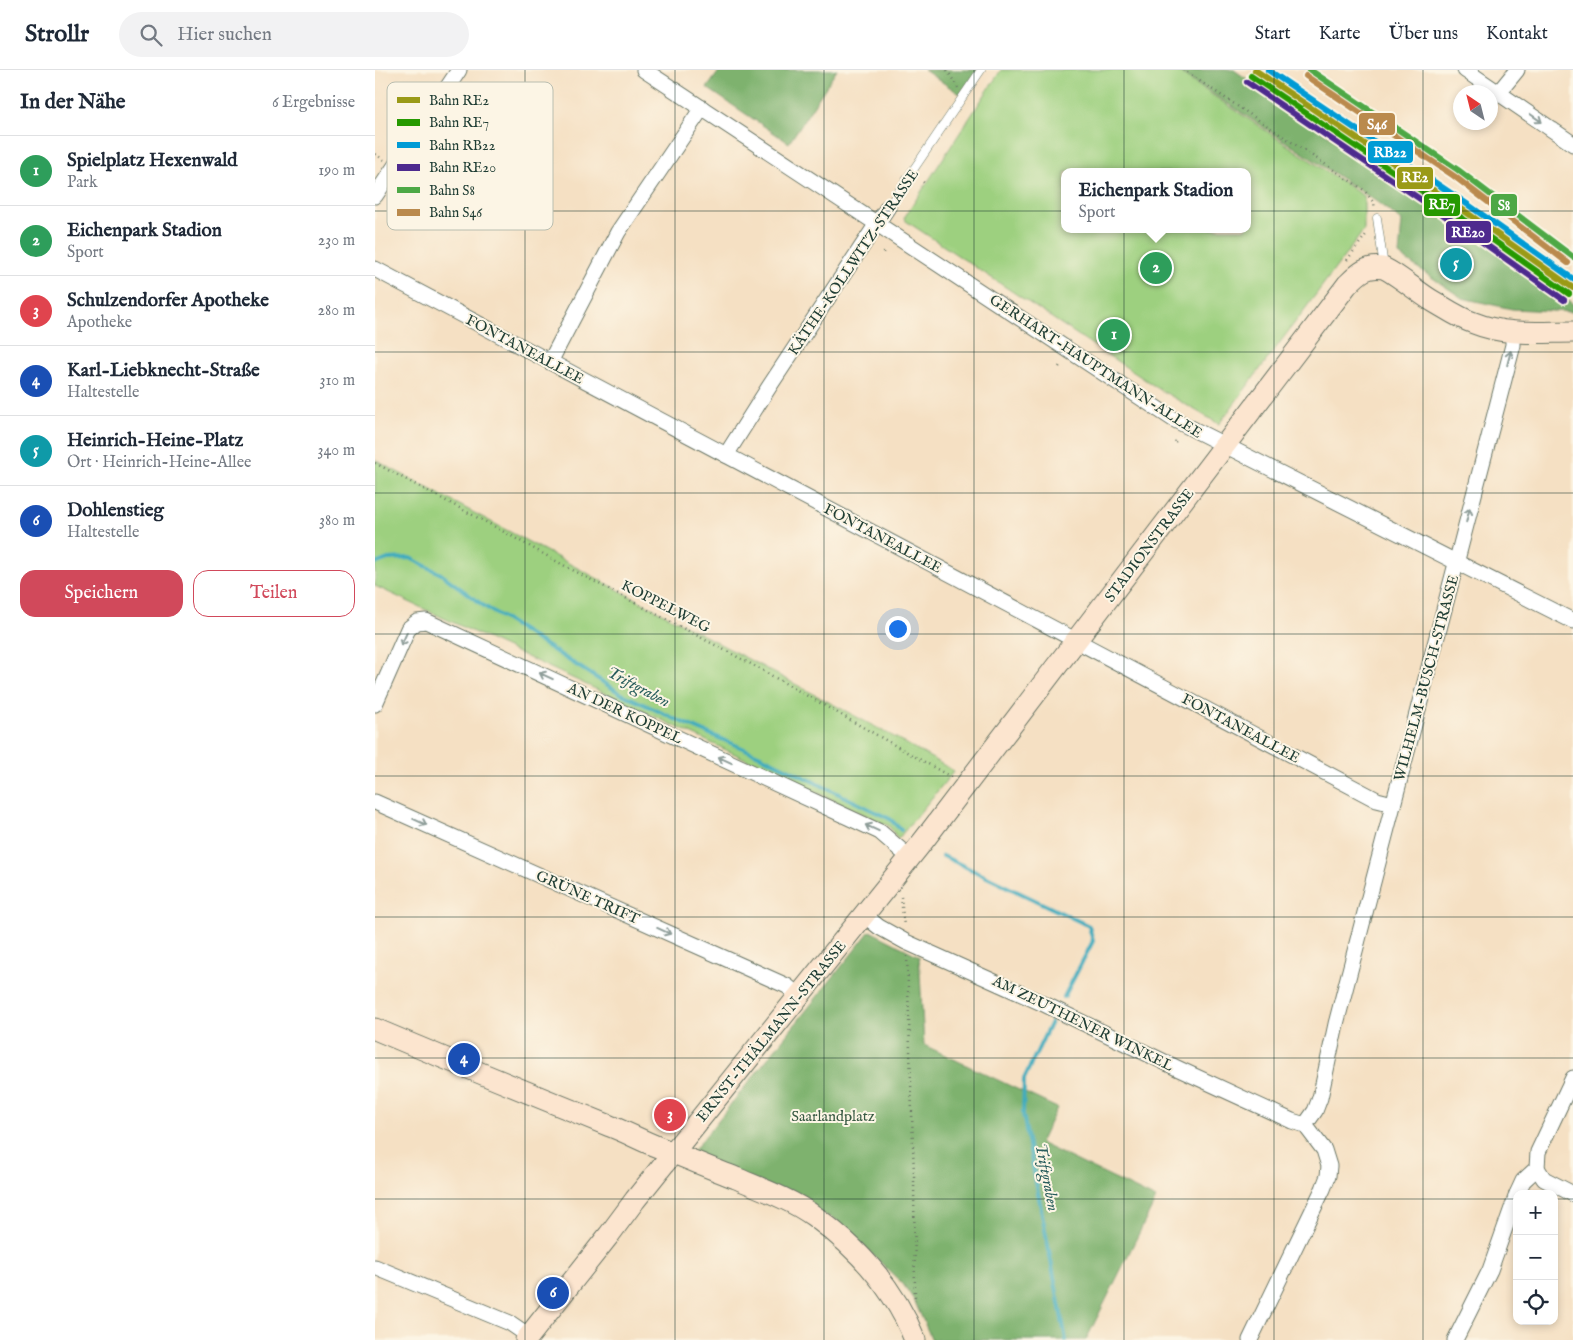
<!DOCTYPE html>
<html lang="de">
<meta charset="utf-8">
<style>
body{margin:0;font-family:"IM FELL English",serif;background:#f2f2f3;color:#1f2937}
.controls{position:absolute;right:15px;bottom:15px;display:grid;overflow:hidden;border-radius:10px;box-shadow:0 2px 8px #0003}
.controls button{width:45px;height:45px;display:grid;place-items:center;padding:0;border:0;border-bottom:1px solid #e0e1e3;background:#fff;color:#1f2937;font:25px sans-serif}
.compass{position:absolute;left:1078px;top:15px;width:45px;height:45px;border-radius:50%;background:#fff;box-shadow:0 2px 8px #0003;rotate:325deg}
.you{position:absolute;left:522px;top:558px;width:18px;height:18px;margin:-12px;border:4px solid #fff;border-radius:50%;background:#1a73e8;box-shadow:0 0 0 8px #1a73e833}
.badge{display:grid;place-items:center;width:32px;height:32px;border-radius:50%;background:#d1495b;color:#fff;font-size:16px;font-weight:700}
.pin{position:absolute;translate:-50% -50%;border:2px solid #fff;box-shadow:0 1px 5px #0006}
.popup{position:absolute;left:686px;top:98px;width:190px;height:65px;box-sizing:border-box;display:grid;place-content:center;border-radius:10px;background:#fff;filter:drop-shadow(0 1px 4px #0005);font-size:16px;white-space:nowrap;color:#747a83}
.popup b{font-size:19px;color:#1f2937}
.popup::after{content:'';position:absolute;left:50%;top:100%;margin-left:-10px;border:10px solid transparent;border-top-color:#fff}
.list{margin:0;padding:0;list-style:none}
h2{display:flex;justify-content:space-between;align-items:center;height:65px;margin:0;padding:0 20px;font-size:21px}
h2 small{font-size:16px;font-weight:400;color:#747a83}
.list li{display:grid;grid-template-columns:32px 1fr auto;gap:15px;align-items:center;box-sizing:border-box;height:70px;padding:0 20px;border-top:1px solid #e0e1e3}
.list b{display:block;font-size:19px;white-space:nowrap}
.list p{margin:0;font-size:16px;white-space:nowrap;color:#747a83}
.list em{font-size:16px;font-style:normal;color:#747a83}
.actions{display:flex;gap:10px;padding:15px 20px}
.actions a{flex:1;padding:11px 0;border:1px solid #d1495b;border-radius:15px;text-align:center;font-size:18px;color:#d1495b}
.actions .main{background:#d1495b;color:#fff}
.icon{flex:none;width:28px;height:28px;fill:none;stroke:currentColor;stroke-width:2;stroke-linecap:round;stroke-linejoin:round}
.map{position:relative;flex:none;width:1198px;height:1270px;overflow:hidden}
header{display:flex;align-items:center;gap:30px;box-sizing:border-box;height:70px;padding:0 25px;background:#fff;border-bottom:1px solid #e0e1e3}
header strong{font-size:24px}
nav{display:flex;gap:28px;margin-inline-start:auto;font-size:18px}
.search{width:350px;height:45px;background:#f2f2f3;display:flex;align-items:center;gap:12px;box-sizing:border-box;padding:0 18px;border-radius:28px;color:#747a83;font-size:19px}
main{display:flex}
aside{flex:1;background:#fff}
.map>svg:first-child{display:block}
.green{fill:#9dd07f;stroke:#5e865a;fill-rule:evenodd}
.forest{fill:#7eb26e;stroke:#4e7851}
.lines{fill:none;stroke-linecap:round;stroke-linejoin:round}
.stream{stroke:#40acbe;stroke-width:4}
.lane-casing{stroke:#6a7666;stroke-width:9}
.street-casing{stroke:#6a7666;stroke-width:17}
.secondary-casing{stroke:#6a7666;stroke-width:23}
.path{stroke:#6a7666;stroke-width:2.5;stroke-dasharray:1 4;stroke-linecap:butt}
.lane{stroke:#fff;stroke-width:8}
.street{stroke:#fff;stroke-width:15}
.secondary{stroke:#fce5cf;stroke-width:21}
.rail-1-casing{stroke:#fcf5e5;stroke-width:10}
.rail-2-casing{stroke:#fcf5e5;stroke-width:10}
.rail-3-casing{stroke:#fcf5e5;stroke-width:10}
.rail-4-casing{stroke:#fcf5e5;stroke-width:10}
.rail-5-casing{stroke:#fcf5e5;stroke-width:10}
.rail-6-casing{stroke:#fcf5e5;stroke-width:10}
.rail-1{stroke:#9a9a17;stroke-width:6}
.rail-2{stroke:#269900;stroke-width:6}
.rail-3{stroke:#009bd5;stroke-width:6}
.rail-4{stroke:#4e2a8e;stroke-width:6}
.rail-5{stroke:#4da845;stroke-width:6}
.rail-6{stroke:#ba8a4d;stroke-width:6}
.oneway{stroke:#8f9e9a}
.grid{fill:none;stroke:#1f3d34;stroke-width:1;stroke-opacity:0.55}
.labels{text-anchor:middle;stroke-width:4;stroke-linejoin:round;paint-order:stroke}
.street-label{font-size:15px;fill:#1f3d34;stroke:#fcf5e5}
.park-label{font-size:15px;fill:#385a43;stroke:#fcf5e5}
.water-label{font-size:16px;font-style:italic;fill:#295e5d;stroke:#fcf5e5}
.key{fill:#fcf5e5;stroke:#babeb0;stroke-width:1}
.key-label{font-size:14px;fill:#1f3d34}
.line-badge{stroke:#fcf5e5;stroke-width:2}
.badge-label{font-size:14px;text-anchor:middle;font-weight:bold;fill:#fff}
</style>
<header>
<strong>Strollr</strong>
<div class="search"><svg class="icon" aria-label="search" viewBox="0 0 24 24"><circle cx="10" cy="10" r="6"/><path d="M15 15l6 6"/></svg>Hier suchen</div>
<nav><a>Start</a><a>Karte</a><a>Über uns</a><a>Kontakt</a></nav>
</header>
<main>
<aside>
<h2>In der Nähe<small>6 Ergebnisse</small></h2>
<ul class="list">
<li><span class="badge" style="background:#2e9e5b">1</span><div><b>Spielplatz Hexenwald</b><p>Park</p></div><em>190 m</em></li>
<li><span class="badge" style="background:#2e9e5b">2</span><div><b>Eichenpark Stadion</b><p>Sport</p></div><em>230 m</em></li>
<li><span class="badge" style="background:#e0444e">3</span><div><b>Schulzendorfer Apotheke</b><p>Apotheke</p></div><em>280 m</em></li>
<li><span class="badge" style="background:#1a4fb4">4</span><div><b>Karl-Liebknecht-Straße</b><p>Haltestelle</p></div><em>310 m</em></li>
<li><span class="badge" style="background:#0f9aa8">5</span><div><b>Heinrich-Heine-Platz</b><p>Ort · Heinrich-Heine-Allee</p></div><em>340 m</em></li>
<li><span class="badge" style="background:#1a4fb4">6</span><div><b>Dohlenstieg</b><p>Haltestelle</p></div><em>380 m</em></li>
</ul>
<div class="actions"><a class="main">Speichern</a><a>Teilen</a></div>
</aside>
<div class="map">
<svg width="1198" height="1270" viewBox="0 0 1198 1270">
<rect width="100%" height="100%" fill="#fcf5e5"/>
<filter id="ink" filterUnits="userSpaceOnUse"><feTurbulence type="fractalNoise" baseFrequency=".02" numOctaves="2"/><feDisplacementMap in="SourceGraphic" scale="10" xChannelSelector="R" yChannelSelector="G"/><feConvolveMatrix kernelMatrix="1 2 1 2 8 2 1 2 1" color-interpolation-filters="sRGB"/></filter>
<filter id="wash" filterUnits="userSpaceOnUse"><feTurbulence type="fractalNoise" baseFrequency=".0096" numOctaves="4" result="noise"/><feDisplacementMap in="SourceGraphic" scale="20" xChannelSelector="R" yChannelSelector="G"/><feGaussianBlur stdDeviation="1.12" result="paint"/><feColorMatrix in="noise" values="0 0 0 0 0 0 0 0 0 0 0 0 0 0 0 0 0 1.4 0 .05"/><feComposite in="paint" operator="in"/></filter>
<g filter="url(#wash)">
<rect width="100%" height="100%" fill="#f5e0c3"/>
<!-- green -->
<g class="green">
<path d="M626 0H800L990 127 989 128V160L844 354 784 319 531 151 529 148ZM690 102H872V159H690Z"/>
<path d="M0 390 523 669 579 701 523 769 514 756 0 516Z"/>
</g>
<!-- forest -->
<g class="forest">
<path d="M345 0H462L414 73 332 18Z"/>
<path d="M549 0H603L585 24Z"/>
<path d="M802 0H859L1198 234V242L1137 239 1087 228 1024 185 1027 151 1002 132Z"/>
<path d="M495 861 544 886 549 975 682 1038 665 1073 781 1129 711 1270H557L539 1230 528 1214 461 1150 316 1084Z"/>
</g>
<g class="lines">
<!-- stream -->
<g class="stream">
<path d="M0 494 13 489 35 488 66 504 109 536 245 623 300 649 386 686 515 749 526 760"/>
<path d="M568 786 714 856 718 871 689 927"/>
<path d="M676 952 649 1009 648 1044 691 1270"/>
</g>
</g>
</g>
<g filter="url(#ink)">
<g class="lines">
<defs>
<g id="lane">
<path d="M513 137 606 0"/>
<path d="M1002 148 1009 197"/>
</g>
<g id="street">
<path d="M269 0 798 349 1198 551"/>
<path d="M1090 0 1198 74"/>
<path d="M1124 22 1142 0"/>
<path d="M0 126 84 0"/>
<path d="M0 199 1002 730 1018 734"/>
<path d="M175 292 243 162 327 38"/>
<path d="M351 385 394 317 513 137"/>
<path d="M0 634 33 559 42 552 51 551 505 762 535 788"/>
<path d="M0 732 412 916 424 926"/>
<path d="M489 845 504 857 531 872 671 935 804 999 917 1051 930 1055 949 1080 954 1096 953 1106 948 1119 875 1270"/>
<path d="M930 1055 940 1041 945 1028 961 954 1138 275V262"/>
<path d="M1162 1098 1169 1109 1198 1124"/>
<path d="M1142 1124 1148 1111 1162 1098 1163 1082 1198 1008"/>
<path d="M0 1197 135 1253 154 1266"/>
<path d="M1080 1270 1115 1200 1142 1124"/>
</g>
<g id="secondary">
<path d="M0 959C78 992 156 1024 235 1056 251 1062 267 1071 283 1077 309 1087 335 1098 361 1108 387 1119 415 1129 439 1146 483 1178 520 1219 540 1270"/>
<path d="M151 1270 234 1165 260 1130 549 770 972 215C983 204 991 195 1008 198 1018 201 1044 223 1056 230 1070 238 1084 248 1099 253 1131 266 1165 262 1198 262"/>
</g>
</defs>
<!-- lane casing -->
<use href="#lane" class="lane-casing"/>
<!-- street casing -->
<use href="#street" class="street-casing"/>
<!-- secondary casing -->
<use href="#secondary" class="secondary-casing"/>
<!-- path -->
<g class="path">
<path d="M572 0 583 18"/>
<path d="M808 0 989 120 999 133 1000 139"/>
<path d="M0 84 9 90"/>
<path d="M548 112 551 115"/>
<path d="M509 183 510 178"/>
<path d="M972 190 993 162"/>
<path d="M684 297 686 294"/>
<path d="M800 372 802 369"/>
<path d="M0 393 122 458 190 496 376 594 576 707"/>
<path d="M526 827 529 856"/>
<path d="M532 886 539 1106 540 1231"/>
</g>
<!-- lane -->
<use href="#lane" class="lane"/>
<!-- street -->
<use href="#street" class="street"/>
<!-- secondary -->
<use href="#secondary" class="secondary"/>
<defs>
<path id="rail-1" d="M880 0 1088 140 1198 218"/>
<path id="rail-2" d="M876 6 1084 146 1194 224"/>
<path id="rail-3" d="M893 0 1092 134 1198 209"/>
<path id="rail-4" d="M872 12 1079 152 1189 230"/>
<path id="rail-5" d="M935 0 1083 100 1198 187"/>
<path id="rail-6" d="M931 6 1079 106 1193 193"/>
</defs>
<!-- rail-1 casing -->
<use href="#rail-1" class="rail-1-casing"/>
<!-- rail-2 casing -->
<use href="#rail-2" class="rail-2-casing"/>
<!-- rail-3 casing -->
<use href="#rail-3" class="rail-3-casing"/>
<!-- rail-4 casing -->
<use href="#rail-4" class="rail-4-casing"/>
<!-- rail-5 casing -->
<use href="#rail-5" class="rail-5-casing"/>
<!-- rail-6 casing -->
<use href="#rail-6" class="rail-6-casing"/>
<!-- rail-1 -->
<use href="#rail-1" class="rail-1"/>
<!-- rail-2 -->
<use href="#rail-2" class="rail-2"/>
<!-- rail-3 -->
<use href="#rail-3" class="rail-3"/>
<!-- rail-4 -->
<use href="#rail-4" class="rail-4"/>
<!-- rail-5 -->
<use href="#rail-5" class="rail-5"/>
<!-- rail-6 -->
<use href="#rail-6" class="rail-6"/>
</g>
<!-- one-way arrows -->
<defs><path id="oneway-shaft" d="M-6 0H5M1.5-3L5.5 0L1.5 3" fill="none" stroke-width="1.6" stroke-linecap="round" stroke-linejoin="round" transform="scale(1.25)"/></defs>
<g class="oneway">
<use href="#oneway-shaft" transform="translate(1161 48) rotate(35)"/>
<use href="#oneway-shaft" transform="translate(1134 288) rotate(-76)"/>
<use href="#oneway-shaft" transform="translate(1093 445) rotate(-76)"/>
<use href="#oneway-shaft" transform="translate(29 569) rotate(114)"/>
<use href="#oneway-shaft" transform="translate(171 606) rotate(-155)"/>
<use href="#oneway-shaft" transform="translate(350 690) rotate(-155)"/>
<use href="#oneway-shaft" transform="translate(45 752) rotate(24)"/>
<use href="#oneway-shaft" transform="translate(497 758) rotate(-155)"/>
<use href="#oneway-shaft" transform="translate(289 861) rotate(24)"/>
</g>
</g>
<!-- grid -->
<path class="grid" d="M150 0V1270M300 0V1270M449 0V1270M599 0V1270M749 0V1270M899 0V1270M1048 0V1270M0 141H1198M0 282H1198M0 423H1198M0 564H1198M0 706H1198M0 847H1198M0 988H1198M0 1129H1142M1179 1129H1198"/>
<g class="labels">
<!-- street labels -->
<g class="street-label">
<text transform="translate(478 192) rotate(-56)" y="5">KÄTHE-KOLLWITZ-STRASSE</text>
<text transform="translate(150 279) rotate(28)" y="5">FONTANEALLEE</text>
<text transform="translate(721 296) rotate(33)" y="5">GERHART-HAUPTMANN-ALLEE</text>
<text transform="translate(508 468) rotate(28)" y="5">FONTANEALLEE</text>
<text transform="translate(774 475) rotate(-53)" y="5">STADIONSTRASSE</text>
<text transform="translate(291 536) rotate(27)" y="5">KOPPELWEG</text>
<text transform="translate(1051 608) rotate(-75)" y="5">WILHELM-BUSCH-STRASSE</text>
<text transform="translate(250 643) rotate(25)" y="5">AN DER KOPPEL</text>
<text transform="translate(866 658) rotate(28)" y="5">FONTANEALLEE</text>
<text transform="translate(213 827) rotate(24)" y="5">GRÜNE TRIFT</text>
<text transform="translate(708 953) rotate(26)" y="5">AM ZEUTHENER WINKEL</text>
<text transform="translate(396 961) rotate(-51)" y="5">ERNST-THÄLMANN-STRASSE</text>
</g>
<!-- park labels -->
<g class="park-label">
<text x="458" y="1051">Saarlandplatz</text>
</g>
<!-- water labels -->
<g class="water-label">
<text transform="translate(264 616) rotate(28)" y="6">Triftgraben</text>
<text transform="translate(673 1107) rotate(79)" y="6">Triftgraben</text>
</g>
</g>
<!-- legend -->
<rect x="12" y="12" width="166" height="148" rx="8" class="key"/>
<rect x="22" y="27" width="23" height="6" fill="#9a9a17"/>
<rect x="22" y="49" width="23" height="7" fill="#269900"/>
<rect x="22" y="72" width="23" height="6" fill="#009bd5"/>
<rect x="22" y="94" width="23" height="7" fill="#4e2a8e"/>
<rect x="22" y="117" width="23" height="6" fill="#4da845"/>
<rect x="22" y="139" width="23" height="7" fill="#ba8a4d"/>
<g class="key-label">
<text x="54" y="35">Bahn RE2</text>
<text x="54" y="57">Bahn RE7</text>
<text x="54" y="80">Bahn RB22</text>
<text x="54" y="102">Bahn RE20</text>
<text x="54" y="125">Bahn S8</text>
<text x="54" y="147">Bahn S46</text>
</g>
<g class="line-badge">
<rect x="983" y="42" width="38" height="24" rx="5" fill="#ba8a4d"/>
<rect x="992" y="70" width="47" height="24" rx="5" fill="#009bd5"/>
<rect x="1021" y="96" width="38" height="24" rx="5" fill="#9a9a17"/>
<rect x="1048" y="123" width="38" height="24" rx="5" fill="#269900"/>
<rect x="1115" y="123" width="28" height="24" rx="5" fill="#4da845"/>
<rect x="1070" y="150" width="47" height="24" rx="5" fill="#4e2a8e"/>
</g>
<g class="badge-label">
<text x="1002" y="59">S46</text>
<text x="1015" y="87">RB22</text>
<text x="1040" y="112">RE2</text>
<text x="1067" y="139">RE7</text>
<text x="1129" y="140">S8</text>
<text x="1093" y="167">RE20</text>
</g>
</svg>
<div class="controls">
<button>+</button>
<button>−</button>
<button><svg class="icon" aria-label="locate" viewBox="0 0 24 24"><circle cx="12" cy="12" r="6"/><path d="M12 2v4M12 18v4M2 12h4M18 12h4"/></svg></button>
</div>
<svg class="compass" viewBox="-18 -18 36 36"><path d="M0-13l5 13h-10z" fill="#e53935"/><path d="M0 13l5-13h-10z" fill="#747a83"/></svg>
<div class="you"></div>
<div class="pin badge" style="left:739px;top:265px;background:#2e9e5b">1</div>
<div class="pin badge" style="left:781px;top:198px;background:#2e9e5b">2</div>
<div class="popup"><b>Eichenpark Stadion</b>Sport</div>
<div class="pin badge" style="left:295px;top:1045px;background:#e0444e">3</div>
<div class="pin badge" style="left:89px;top:989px;background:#1a4fb4">4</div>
<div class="pin badge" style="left:1081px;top:194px;background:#0f9aa8">5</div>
<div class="pin badge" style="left:178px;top:1223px;background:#1a4fb4">6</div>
</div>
</main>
